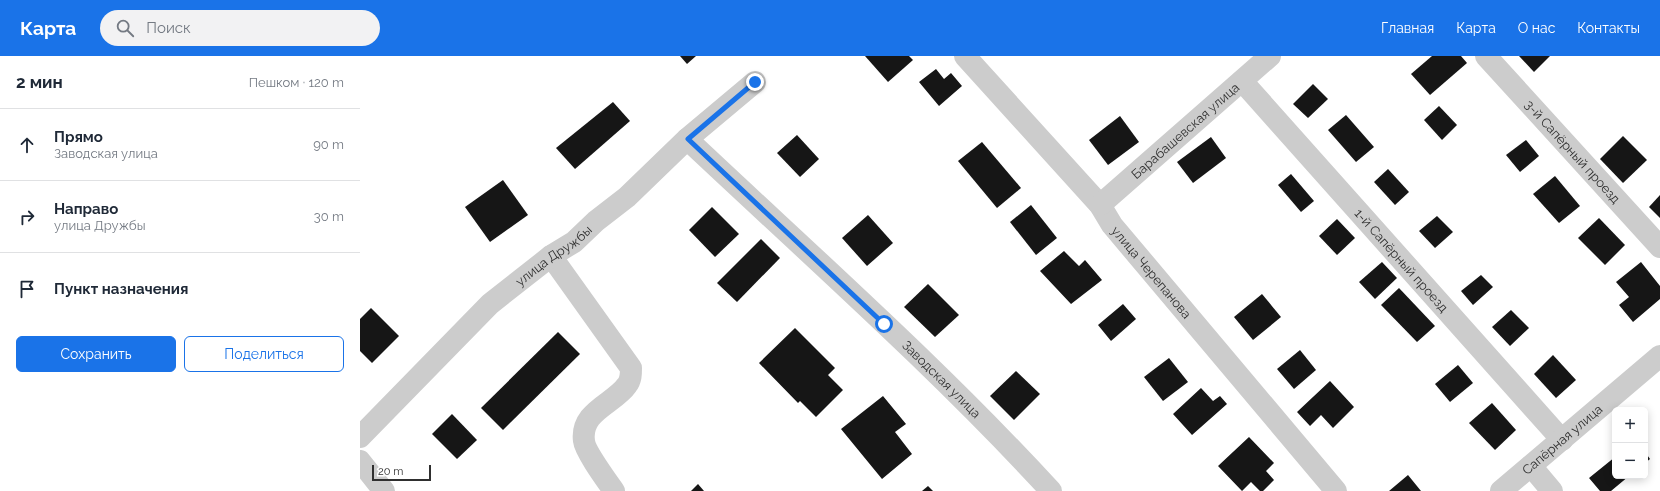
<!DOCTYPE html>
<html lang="ru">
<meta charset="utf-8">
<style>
body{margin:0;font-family:Raleway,sans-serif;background:#f2f2f3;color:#1f2937}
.controls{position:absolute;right:12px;bottom:12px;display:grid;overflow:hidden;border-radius:6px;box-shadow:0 2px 10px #0003}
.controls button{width:36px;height:36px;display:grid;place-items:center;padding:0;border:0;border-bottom:1px solid #e0e1e3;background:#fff;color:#1f2937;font:20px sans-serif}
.scale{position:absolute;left:12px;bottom:10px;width:59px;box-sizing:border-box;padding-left:4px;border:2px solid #2f2f2f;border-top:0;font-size:11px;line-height:14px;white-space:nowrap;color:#2f2f2f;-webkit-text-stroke:3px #fff;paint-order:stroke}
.stop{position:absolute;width:12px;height:12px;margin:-9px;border:3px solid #1a73e8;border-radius:50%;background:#fff}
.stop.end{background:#1a73e8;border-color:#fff;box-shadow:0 1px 4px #0008}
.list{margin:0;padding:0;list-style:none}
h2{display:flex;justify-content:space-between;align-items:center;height:52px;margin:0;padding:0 16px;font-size:17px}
h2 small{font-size:13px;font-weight:400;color:#747a83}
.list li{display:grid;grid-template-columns:26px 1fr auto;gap:12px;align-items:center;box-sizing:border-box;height:72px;padding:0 16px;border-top:1px solid #e0e1e3}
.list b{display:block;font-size:15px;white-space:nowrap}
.list p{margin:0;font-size:13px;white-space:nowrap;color:#747a83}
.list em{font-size:13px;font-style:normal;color:#747a83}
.actions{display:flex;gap:8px;padding:12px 16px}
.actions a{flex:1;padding:9px 0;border:1px solid #1a73e8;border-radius:6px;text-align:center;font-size:14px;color:#1a73e8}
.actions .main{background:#1a73e8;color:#fff}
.icon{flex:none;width:22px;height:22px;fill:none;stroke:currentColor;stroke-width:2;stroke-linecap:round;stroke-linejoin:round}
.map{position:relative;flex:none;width:1300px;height:435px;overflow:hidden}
header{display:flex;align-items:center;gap:24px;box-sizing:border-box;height:56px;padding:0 20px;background:#1a73e8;color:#fff}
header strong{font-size:19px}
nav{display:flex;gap:22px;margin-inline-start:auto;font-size:14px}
.search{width:280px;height:36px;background:#f2f2f3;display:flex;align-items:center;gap:10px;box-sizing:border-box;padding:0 14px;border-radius:22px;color:#747a83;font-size:15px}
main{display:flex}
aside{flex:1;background:#fff}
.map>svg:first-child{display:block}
.building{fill:#161616}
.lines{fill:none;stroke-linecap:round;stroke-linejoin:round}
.minor{stroke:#ccc;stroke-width:22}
.route{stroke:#1a73e8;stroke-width:5}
.labels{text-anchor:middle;stroke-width:4;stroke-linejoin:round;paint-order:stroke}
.street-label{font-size:13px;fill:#2f2f2f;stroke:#fff}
</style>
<header>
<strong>Карта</strong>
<div class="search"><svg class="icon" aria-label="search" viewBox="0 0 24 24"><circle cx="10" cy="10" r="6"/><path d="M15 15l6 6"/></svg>Поиск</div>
<nav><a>Главная</a><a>Карта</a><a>О нас</a><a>Контакты</a></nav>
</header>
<main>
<aside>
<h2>2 мин<small>Пешком · 120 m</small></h2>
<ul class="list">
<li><svg class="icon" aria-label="ahead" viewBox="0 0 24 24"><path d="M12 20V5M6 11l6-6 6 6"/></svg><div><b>Прямо</b><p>Заводская улица</p></div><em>90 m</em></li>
<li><svg class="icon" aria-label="right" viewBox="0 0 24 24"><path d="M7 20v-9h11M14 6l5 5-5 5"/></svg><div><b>Направо</b><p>улица Дружбы</p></div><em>30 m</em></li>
<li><svg class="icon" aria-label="arrive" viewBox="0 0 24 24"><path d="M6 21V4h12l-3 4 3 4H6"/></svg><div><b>Пункт назначения</b></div></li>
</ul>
<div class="actions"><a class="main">Сохранить</a><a>Поделиться</a></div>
</aside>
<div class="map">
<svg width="1300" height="435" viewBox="0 0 1300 435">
<rect width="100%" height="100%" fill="#fff"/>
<!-- building -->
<g class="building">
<path d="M320 0H336L327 8Z"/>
<path d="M505 0H549L553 4 528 26Z"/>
<path d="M1072 0H1101L1107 7 1070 39 1051 18Z"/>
<path d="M1159 0H1190L1174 16Z"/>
<path d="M576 13 584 23 591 17 602 30 579 50 559 26Z"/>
<path d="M953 28 968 43 948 62 933 48Z"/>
<path d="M253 46 270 65 215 113 196 92Z"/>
<path d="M1079 50 1097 69 1082 84 1064 64Z"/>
<path d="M986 59 1014 91 996 106 968 74Z"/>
<path d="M760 60 779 86 748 109 729 84Z"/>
<path d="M437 79 459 103 440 121 417 97Z"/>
<path d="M1263 80 1287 104 1263 127 1240 103Z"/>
<path d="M851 81 866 102 833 127 817 106Z"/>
<path d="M1166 84 1179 100 1160 116 1146 99Z"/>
<path d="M622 86 661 132 637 152 598 105Z"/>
<path d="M1028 113 1049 136 1035 149 1014 126Z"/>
<path d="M931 118 954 145 941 156 918 129Z"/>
<path d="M1195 120 1220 150 1199 167 1173 138Z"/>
<path d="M143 124 168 159 130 186 105 151Z"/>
<path d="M1300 139V162L1289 151Z"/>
<path d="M671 149 697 182 676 199 650 166Z"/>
<path d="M352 151 379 178 355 201 329 174Z"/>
<path d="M508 159 533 187 507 210 482 182Z"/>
<path d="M1077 160 1093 176 1075 192 1059 175Z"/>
<path d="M1239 162 1265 189 1245 209 1218 182Z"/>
<path d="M977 163 995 182 977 199 959 180Z"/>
<path d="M401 183 420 202 377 246 357 227Z"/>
<path d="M704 195 719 210 725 204 742 224 711 248 680 215Z"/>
<path d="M1022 206 1037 222 1015 243 999 226Z"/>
<path d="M1281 206 1300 230V243L1273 266 1259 249 1269 241 1256 226Z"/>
<path d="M1121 219 1133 231 1113 249 1101 235Z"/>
<path d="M568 228 599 259 575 281 544 251Z"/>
<path d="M1039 232 1075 270 1057 286 1021 249Z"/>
<path d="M902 238 921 261 893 284 874 261Z"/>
<path d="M763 248 776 263 751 285 738 269Z"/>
<path d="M11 252 39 280 12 307 0 295V263Z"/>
<path d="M1151 254 1169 272 1150 290 1132 271Z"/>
<path d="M435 272 475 312 468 319 483 334 456 361 440 345 438 347 399 307Z"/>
<path d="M198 276 220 298 143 374 121 352Z"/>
<path d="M940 294 956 314 934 333 917 313Z"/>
<path d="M1193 299 1216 324 1196 342 1174 318Z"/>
<path d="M809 302 828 326 803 345 784 321Z"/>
<path d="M1098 309 1113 327 1090 346 1075 328Z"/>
<path d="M656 315 680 338 654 364 630 340Z"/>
<path d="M970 325 994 351 973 372 961 359 950 370 937 356Z"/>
<path d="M841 332 853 345 860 340 867 348 832 379 813 358Z"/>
<path d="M523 340 546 368 535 376 552 398 522 423 481 373Z"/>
<path d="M1132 347 1156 374 1135 394 1109 367Z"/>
<path d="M92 358 117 384 97 403 72 378Z"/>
<path d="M889 381 914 407 906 415 914 424 903 435H900L891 426 882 435 858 410Z"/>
<path d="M1285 396 1290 403 1285 407Z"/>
<path d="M1255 401V420H1269L1251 435H1240L1229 422Z"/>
<path d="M1048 419 1061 435H1029Z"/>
<path d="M338 428 344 435H331Z"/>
<path d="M568 430 573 435H562Z"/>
</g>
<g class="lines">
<!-- minor -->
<g class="minor">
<path id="s1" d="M605 0 740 149 752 169 976 435"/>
<path id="s2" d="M1126 0 1300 191"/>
<path id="s3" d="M882 25 1202 384"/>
<path id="s4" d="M327 83C450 199 577 311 691 435"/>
<path id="s5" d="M740 149 910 0"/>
<path d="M191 200 271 312C271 318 271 324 267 329 254 348 220 355 224 385 225 395 247 425 254 435"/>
<path id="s6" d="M0 381 130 248 191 200 214 186 236 165 267 141 327 83 395 26"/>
<path d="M0 405 24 435"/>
<path d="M1171 410 1192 435"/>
<path id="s7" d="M1141 435 1300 300"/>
</g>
</g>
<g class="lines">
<!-- route -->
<path class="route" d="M395 26 328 83 524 268"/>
</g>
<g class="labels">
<!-- street labels -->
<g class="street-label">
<text dy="5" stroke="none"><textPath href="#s5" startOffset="113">Барабашевская улица</textPath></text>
<text dy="5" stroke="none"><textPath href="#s2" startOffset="129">3-й Сапёрный проезд</textPath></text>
<text dy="5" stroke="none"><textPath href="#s6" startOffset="266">улица Дружбы</textPath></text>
<text dy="5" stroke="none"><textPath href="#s3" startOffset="240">1-й Сапёрный проезд</textPath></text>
<text dy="5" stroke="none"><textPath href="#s1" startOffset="286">улица Черепанова</textPath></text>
<text dy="5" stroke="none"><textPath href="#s4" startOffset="350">Заводская улица</textPath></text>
<text dy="5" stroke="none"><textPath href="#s7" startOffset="80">Сапёрная улица</textPath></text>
</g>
</g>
</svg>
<div class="controls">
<button>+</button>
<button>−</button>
</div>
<div class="scale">20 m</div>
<div class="stop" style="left:524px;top:268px"></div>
<div class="stop end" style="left:395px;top:26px"></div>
</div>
</main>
